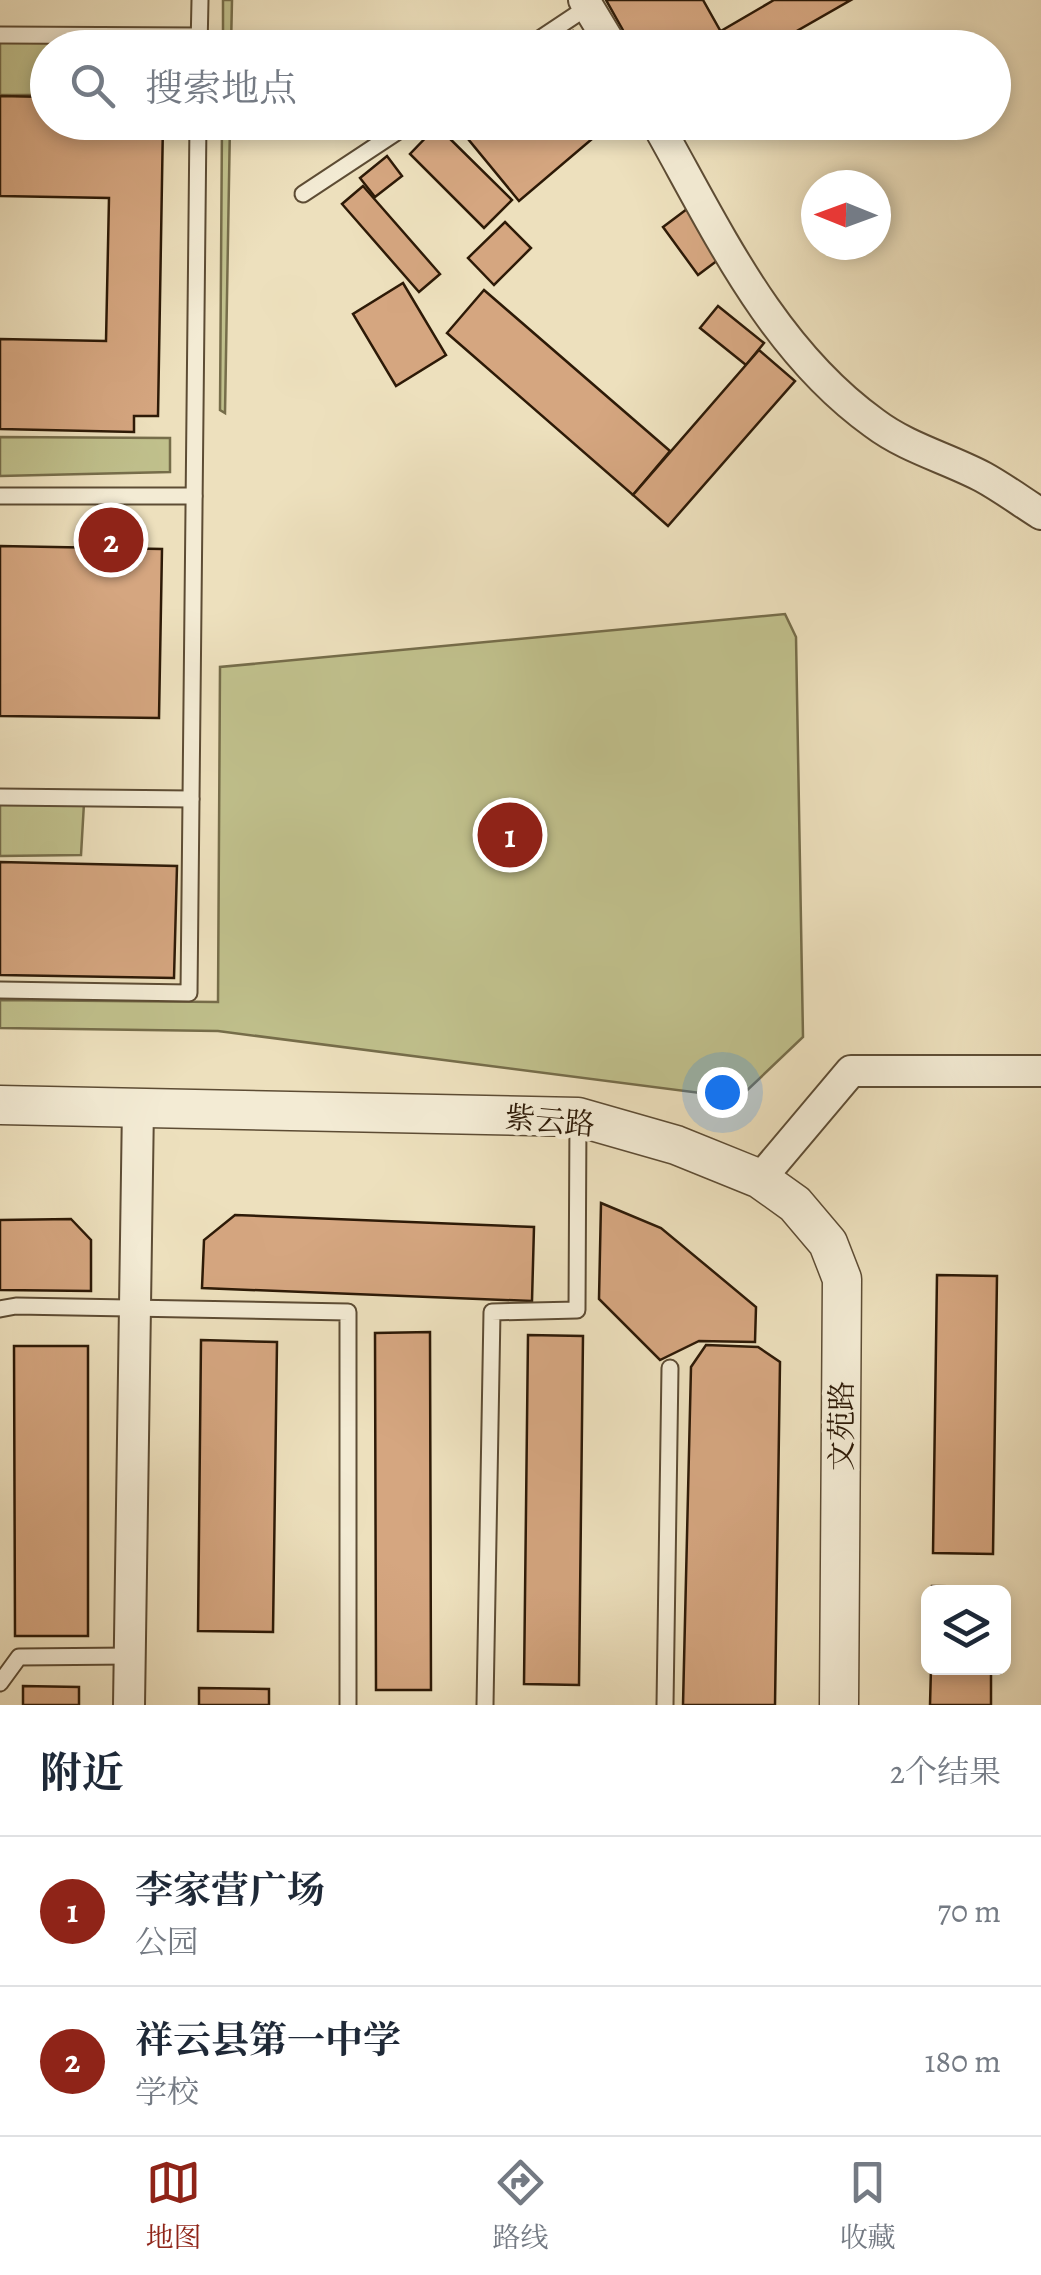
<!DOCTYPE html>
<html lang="zh">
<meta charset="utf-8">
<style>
body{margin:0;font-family:Alegreya,"Noto Serif SC",serif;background:#f6f6f7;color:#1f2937}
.controls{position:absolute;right:30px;bottom:30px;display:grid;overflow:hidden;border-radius:15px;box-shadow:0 5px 15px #0003}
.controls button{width:90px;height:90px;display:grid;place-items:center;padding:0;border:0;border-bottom:2px solid #e0e1e3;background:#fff;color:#1f2937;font:50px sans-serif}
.compass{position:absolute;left:801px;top:170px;width:90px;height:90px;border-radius:50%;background:#fff;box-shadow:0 5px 15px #0003;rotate:271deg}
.you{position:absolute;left:722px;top:1092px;width:35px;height:35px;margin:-25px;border:8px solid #fff;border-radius:50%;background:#1a73e8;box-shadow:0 0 0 15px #1a73e833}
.badge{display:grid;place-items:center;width:65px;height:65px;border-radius:50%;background:#8f2418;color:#fff;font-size:32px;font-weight:700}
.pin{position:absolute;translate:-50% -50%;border:5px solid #fff;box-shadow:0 2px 10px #0006}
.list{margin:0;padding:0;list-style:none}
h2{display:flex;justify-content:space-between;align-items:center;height:130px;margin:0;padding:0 40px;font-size:42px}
h2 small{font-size:32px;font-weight:400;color:#747a83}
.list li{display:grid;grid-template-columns:65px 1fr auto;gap:30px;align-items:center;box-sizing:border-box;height:150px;padding:0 40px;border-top:2px solid #e0e1e3}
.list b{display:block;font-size:38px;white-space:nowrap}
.list p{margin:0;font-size:32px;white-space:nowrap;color:#747a83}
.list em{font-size:32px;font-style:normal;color:#747a83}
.icon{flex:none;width:55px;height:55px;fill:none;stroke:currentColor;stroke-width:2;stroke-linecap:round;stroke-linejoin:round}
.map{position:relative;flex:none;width:1041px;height:1705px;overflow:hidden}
.search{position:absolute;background:#fff;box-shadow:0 5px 15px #0003;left:30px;right:30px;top:30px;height:110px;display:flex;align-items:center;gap:25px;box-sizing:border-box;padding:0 35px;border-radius:55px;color:#747a83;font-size:38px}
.sheet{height:430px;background:#fff}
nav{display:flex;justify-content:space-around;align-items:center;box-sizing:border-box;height:140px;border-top:2px solid #e0e1e3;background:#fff;font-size:28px;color:#747a83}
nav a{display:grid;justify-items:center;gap:5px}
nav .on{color:#8f2418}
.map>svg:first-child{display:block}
.green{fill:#c0c08c;stroke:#766d4a;stroke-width:2.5}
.building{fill:#d5a680;stroke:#2d1a07;stroke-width:2.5}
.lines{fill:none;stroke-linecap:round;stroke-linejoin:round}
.service-casing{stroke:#5d4c34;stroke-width:19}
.minor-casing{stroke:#5d4c34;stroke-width:34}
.tertiary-casing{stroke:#5d4c34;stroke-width:41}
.service{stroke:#f3ebd4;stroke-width:15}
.minor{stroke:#f3ebd4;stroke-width:30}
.tertiary{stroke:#f3ebd4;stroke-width:38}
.labels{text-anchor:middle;stroke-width:10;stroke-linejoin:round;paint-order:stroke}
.street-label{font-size:30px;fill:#2d1a07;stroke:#f3ebd4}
</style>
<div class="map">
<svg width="1041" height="1705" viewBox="0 0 1041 1705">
<rect width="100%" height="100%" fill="#ede0bd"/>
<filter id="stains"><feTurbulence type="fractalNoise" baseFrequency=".002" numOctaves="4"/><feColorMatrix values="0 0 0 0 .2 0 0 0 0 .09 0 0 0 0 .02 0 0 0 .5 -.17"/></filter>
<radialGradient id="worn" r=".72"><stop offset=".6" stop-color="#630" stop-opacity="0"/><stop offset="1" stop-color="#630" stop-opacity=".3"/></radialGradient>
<!-- green -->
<g class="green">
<path d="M223 0H232L231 47H223Z"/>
<path d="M0 41 174 43 182 47 48 48 47 95H0Z"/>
<path d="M230 123 225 413 220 410 222 123Z"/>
<path d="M0 437 170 438V472L0 476Z"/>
<path d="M785 614 796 637 803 1037 739 1098 218 1031 0 1028V1000L218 1002 220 667Z"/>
<path d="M0 802 84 803 81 855 0 856Z"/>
</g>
<!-- building -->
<g class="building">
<path d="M606 0H703L730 48H633Z"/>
<path d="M774 0H851L767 48H730L721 31Z"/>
<path d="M573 31 587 48H554Z"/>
<path d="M0 96 48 97V122H163L158 416H134V432L0 429V339L106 341 109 198 0 196Z"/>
<path d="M465 122H612L519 201 459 128Z"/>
<path d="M437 126 512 200 484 228 410 154Z"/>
<path d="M387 156 402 176 375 197 360 178Z"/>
<path d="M363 186 440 274 419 292 342 204Z"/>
<path d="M691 206 726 254 698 275 663 227Z"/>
<path d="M505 222 531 248 494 285 468 258Z"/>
<path d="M403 283 446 355 396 386 353 314Z"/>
<path d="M484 290 670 451 633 495 447 333Z"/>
<path d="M718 306 764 343 746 365 700 328Z"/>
<path d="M759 350 795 381 668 526 633 495Z"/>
<path d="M0 546 162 549 159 718 0 716Z"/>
<path d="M0 862 177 866 174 978 0 975Z"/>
<path d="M601 1203 661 1228 756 1307 755 1342 699 1341 660 1360 599 1299Z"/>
<path d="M235 1215 534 1227 532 1301 202 1288 204 1240Z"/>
<path d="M71 1219 91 1240V1291L0 1290V1220Z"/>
<path d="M937 1275 997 1276 993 1554 933 1553Z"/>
<path d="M430 1332 431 1690H376L375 1333Z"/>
<path d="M528 1335 583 1336 579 1685 524 1684Z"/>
<path d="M201 1340 277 1342 273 1632 198 1631Z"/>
<path d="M706 1345 758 1347 780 1362 775 1705H683L691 1367Z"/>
<path d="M14 1346H88V1636H15Z"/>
<path d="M932 1586 992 1587V1592H932Z"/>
<path d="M931 1668H991V1705H930Z"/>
<path d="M23 1686 79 1687V1705H23Z"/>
<path d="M199 1688 269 1689V1705H199Z"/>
</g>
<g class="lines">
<defs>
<g id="service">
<path d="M0 35 199 36"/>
<path d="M199 48 200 0"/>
<path d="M526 48 589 6"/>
<path d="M303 194 412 122"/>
<path d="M0 496H194"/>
<path d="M0 797 191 799"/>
<path d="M0 990 189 993 198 122"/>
<path d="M0 1309 16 1306 348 1312V1705"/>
<path d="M0 1683 19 1657 130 1656"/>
<path d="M485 1705 492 1312 577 1310 578 1117"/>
<path d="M665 1705 670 1368"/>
</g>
<g id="minor">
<path d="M584 0 613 48"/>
<path d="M656 122C717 230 771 349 874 423 907 448 947 458 983 477 1003 488 1022 502 1041 514"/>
<path d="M760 1179 851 1071H1041"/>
<path d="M129 1705 138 1106"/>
</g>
<path id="tertiary" d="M0 1105 578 1117 676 1145 760 1179 795 1204 828 1243 842 1279 839 1705"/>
</defs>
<!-- service casing -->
<use href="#service" class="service-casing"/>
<!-- minor casing -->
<use href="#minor" class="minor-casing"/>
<!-- tertiary casing -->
<use href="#tertiary" class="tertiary-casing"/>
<!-- service -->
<use href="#service" class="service"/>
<!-- minor -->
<use href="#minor" class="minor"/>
<!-- tertiary -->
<use href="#tertiary" class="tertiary"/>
</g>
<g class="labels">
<!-- street labels -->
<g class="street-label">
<text transform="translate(550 1121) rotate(5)" y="10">紫云路</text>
<text transform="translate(842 1426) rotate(-90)" y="10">文苑路</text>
</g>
</g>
<rect width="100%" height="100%" filter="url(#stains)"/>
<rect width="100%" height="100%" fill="url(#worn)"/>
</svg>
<div class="controls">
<button><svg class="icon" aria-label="layers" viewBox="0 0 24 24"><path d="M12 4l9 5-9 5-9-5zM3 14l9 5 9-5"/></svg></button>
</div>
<svg class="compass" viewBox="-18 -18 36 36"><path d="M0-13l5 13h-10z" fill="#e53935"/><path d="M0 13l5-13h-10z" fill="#747a83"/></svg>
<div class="you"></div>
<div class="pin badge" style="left:510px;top:835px">1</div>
<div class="pin badge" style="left:111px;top:540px">2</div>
<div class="search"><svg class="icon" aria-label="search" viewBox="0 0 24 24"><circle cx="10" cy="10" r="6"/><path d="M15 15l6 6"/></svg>搜索地点</div>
</div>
<section class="sheet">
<h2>附近<small>2个结果</small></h2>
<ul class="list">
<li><span class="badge">1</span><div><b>李家营广场</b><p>公园</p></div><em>70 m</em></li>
<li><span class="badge">2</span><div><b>祥云县第一中学</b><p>学校</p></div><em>180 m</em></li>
</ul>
</section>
<nav>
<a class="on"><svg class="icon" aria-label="map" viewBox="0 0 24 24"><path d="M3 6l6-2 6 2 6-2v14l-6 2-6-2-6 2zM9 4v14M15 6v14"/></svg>地图</a>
<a><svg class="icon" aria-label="directions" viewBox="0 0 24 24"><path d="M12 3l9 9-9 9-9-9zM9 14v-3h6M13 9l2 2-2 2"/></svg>路线</a>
<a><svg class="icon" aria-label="saved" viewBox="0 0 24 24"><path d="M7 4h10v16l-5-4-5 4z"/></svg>收藏</a>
</nav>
